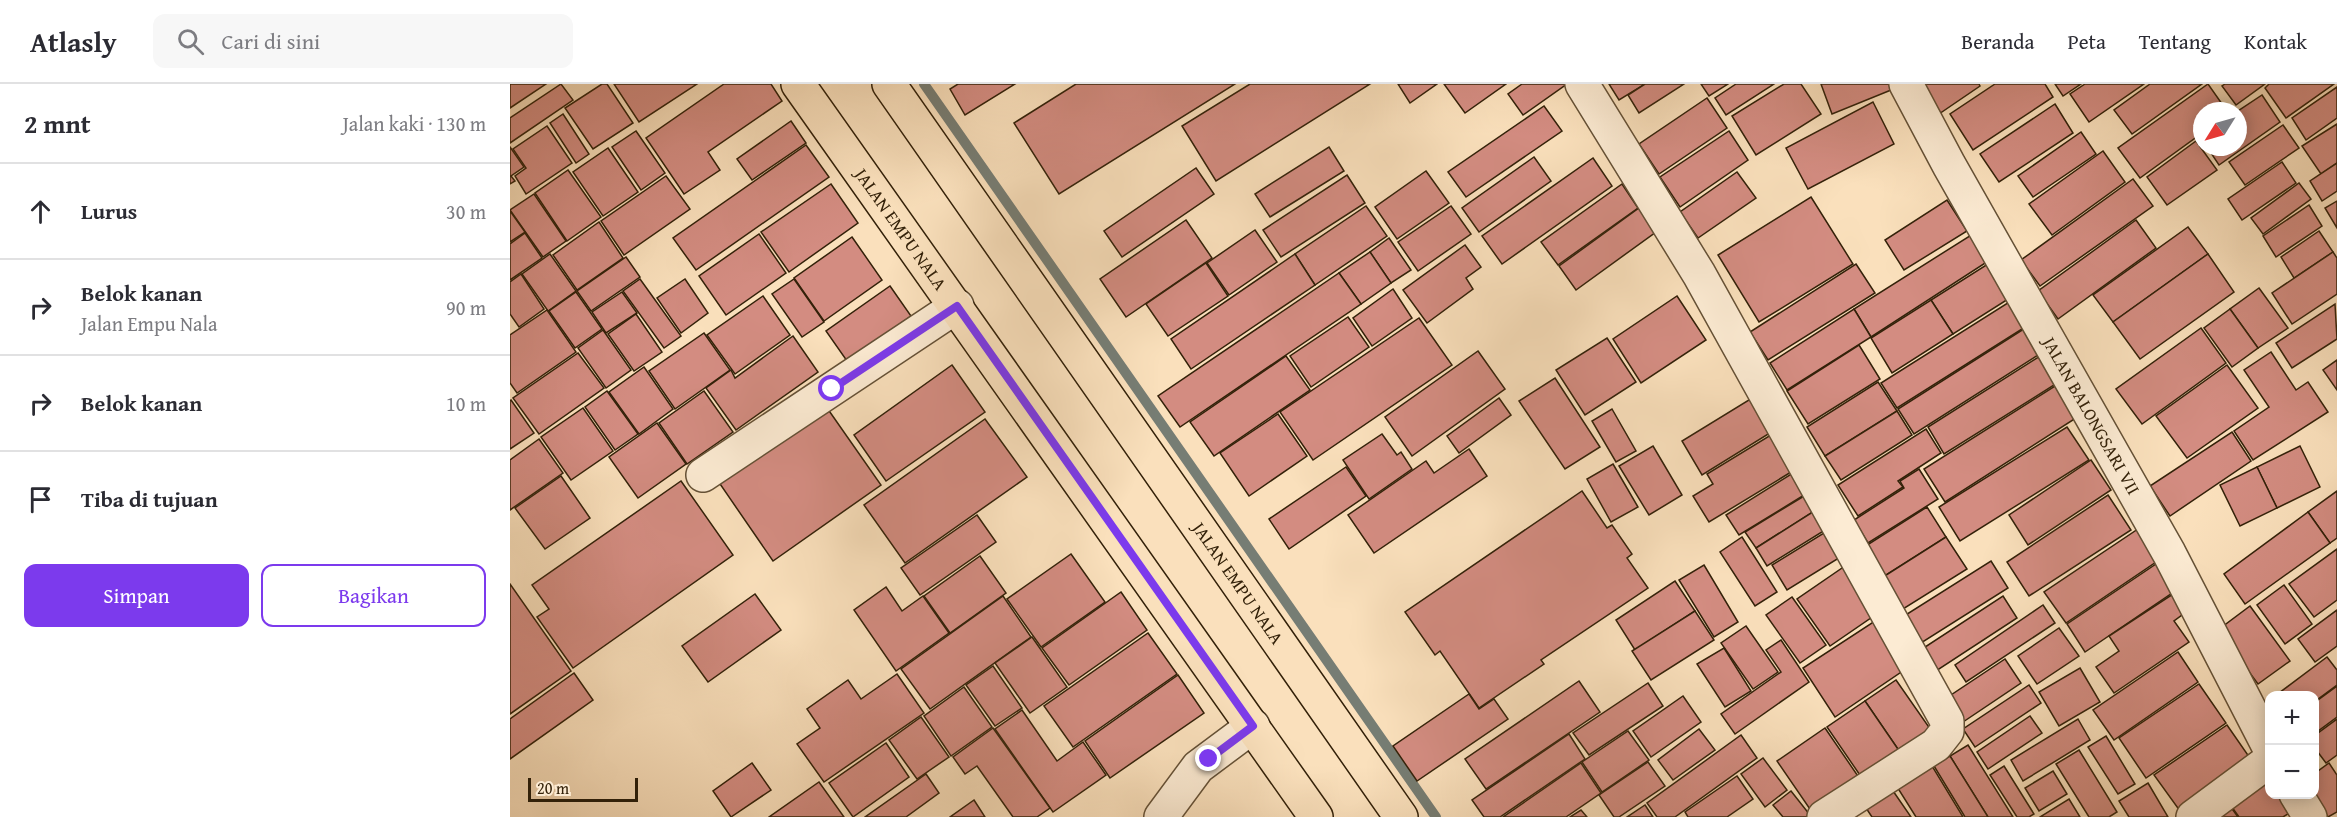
<!DOCTYPE html>
<html lang="id">
<meta charset="utf-8">
<style>
body{margin:0;font-family:"Gentium Book Plus",serif;background:#f7f7f7;color:#2b2b33}
.controls{position:absolute;right:18px;bottom:18px;display:grid;overflow:hidden;border-radius:12px;box-shadow:0 3px 15px #0003}
.controls button{width:54px;height:54px;display:grid;place-items:center;padding:0;border:0;border-bottom:2px solid #e1e1e2;background:#fff;color:#2b2b33;font:30px sans-serif}
.compass{position:absolute;left:1683px;top:18px;width:54px;height:54px;border-radius:50%;background:#fff;box-shadow:0 3px 15px #0003;rotate:233deg}
.scale{position:absolute;left:18px;bottom:15px;width:110px;box-sizing:border-box;padding-left:6px;border:3px solid #332109;border-top:0;font-size:16px;line-height:21px;white-space:nowrap;color:#332109;-webkit-text-stroke:4px #fcebd3;paint-order:stroke}
.stop{position:absolute;width:18px;height:18px;margin:-14px;border:4px solid #7c3aed;border-radius:50%;background:#fff}
.stop.end{background:#7c3aed;border-color:#fff;box-shadow:0 2px 6px #0008}
.list{margin:0;padding:0;list-style:none}
h2{display:flex;justify-content:space-between;align-items:center;height:78px;margin:0;padding:0 24px;font-size:26px}
h2 small{font-size:20px;font-weight:400;color:#7c7c81}
.list li{display:grid;grid-template-columns:39px 1fr auto;gap:18px;align-items:center;box-sizing:border-box;height:96px;padding:0 24px;border-top:2px solid #e1e1e2}
.list b{display:block;font-size:22px;white-space:nowrap}
.list p{margin:0;font-size:20px;white-space:nowrap;color:#7c7c81}
.list em{font-size:20px;font-style:normal;color:#7c7c81}
.actions{display:flex;gap:12px;padding:18px 24px}
.actions a{flex:1;padding:14px 0;border:2px solid #7c3aed;border-radius:12px;text-align:center;font-size:21px;color:#7c3aed}
.actions .main{background:#7c3aed;color:#fff}
.icon{flex:none;width:33px;height:33px;fill:none;stroke:currentColor;stroke-width:2;stroke-linecap:round;stroke-linejoin:round}
.map{position:relative;flex:none;width:1827px;height:733px;overflow:hidden}
header{display:flex;align-items:center;gap:36px;box-sizing:border-box;height:84px;padding:0 30px;background:#fff;border-bottom:2px solid #e1e1e2}
header strong{font-size:28px}
nav{display:flex;gap:33px;margin-inline-start:auto;font-size:21px}
.search{width:420px;height:54px;background:#f7f7f7;display:flex;align-items:center;gap:15px;box-sizing:border-box;padding:0 21px;border-radius:12px;color:#7c7c81;font-size:22px}
main{display:flex}
aside{flex:1;background:#fff}
.map>svg:first-child{display:block}
.lines{fill:none;stroke-linecap:round;stroke-linejoin:round}
.stream{stroke:#767d74;stroke-width:10}
.building{fill:#d38c81;stroke:#332109;stroke-width:1.5}
.minor-casing{stroke:#655136;stroke-width:36}
.major-casing{stroke:#332109;stroke-width:36}
.minor{stroke:#fcebd3;stroke-width:33}
.major{stroke:#fae0bc;stroke-width:33}
.route{stroke:#7c3aed;stroke-width:8}
.labels{text-anchor:middle;stroke-width:6;stroke-linejoin:round;paint-order:stroke}
.street-label{font-size:18px;fill:#332109;stroke:#fcebd3}
</style>
<header>
<strong>Atlasly</strong>
<div class="search"><svg class="icon" aria-label="search" viewBox="0 0 24 24"><circle cx="10" cy="10" r="6"/><path d="M15 15l6 6"/></svg>Cari di sini</div>
<nav><a>Beranda</a><a>Peta</a><a>Tentang</a><a>Kontak</a></nav>
</header>
<main>
<aside>
<h2>2 mnt<small>Jalan kaki · 130 m</small></h2>
<ul class="list">
<li><svg class="icon" aria-label="ahead" viewBox="0 0 24 24"><path d="M12 20V5M6 11l6-6 6 6"/></svg><div><b>Lurus</b></div><em>30 m</em></li>
<li><svg class="icon" aria-label="right" viewBox="0 0 24 24"><path d="M7 20v-9h11M14 6l5 5-5 5"/></svg><div><b>Belok kanan</b><p>Jalan Empu Nala</p></div><em>90 m</em></li>
<li><svg class="icon" aria-label="right" viewBox="0 0 24 24"><path d="M7 20v-9h11M14 6l5 5-5 5"/></svg><div><b>Belok kanan</b></div><em>10 m</em></li>
<li><svg class="icon" aria-label="arrive" viewBox="0 0 24 24"><path d="M6 21V4h12l-3 4 3 4H6"/></svg><div><b>Tiba di tujuan</b></div></li>
</ul>
<div class="actions"><a class="main">Simpan</a><a>Bagikan</a></div>
</aside>
<div class="map">
<svg width="1827" height="733" viewBox="0 0 1827 733">
<rect width="100%" height="100%" fill="#fae0bc"/>
<filter id="stains"><feTurbulence type="fractalNoise" baseFrequency=".00333" numOctaves="4"/><feColorMatrix values="0 0 0 0 .2 0 0 0 0 .09 0 0 0 0 .02 0 0 0 .5 -.17"/></filter>
<radialGradient id="worn" r=".72"><stop offset=".6" stop-color="#630" stop-opacity="0"/><stop offset="1" stop-color="#630" stop-opacity=".3"/></radialGradient>
<g class="lines">
<!-- stream -->
<path class="stream" d="M414 0 926 733"/>
</g>
<!-- building -->
<g class="building">
<path d="M0 0H36L0 24Z"/>
<path d="M51 0 63 16 0 59V34Z"/>
<path d="M92 0H97L123 39 83 65 55 24Z"/>
<path d="M104 0H187L129 38Z"/>
<path d="M214 0H261L272 17 198 68 210 86 174 110 136 54Z"/>
<path d="M448 0H505L455 31 440 5Z"/>
<path d="M566 0H725L549 110 504 39Z"/>
<path d="M740 0H860L706 97 672 42Z"/>
<path d="M888 0H927L900 19Z"/>
<path d="M934 0H996L955 29Z"/>
<path d="M1012 0H1057L1013 31 998 10Z"/>
<path d="M1099 0H1135L1109 16Z"/>
<path d="M1135 0H1174L1129 29 1118 11Z"/>
<path d="M1191 0H1218L1199 12Z"/>
<path d="M1226 0H1264L1216 31 1205 14Z"/>
<path d="M1274 0H1291L1311 30 1246 71 1222 32Z"/>
<path d="M1311 0H1385L1386 4 1322 30Z"/>
<path d="M1415 0H1469L1470 2 1426 32 1408 5Z"/>
<path d="M1485 0H1535L1543 13 1463 66 1440 30Z"/>
<path d="M1545 0H1571L1553 12Z"/>
<path d="M1575 0H1634L1579 38 1560 10Z"/>
<path d="M1640 0H1692L1622 50 1604 26Z"/>
<path d="M1698 0 1717 27H1692V49L1630 94 1608 64Z"/>
<path d="M1715 0H1755L1726 21 1712 2Z"/>
<path d="M1759 0H1824L1776 34 1755 4Z"/>
<path d="M1827 3V34L1796 56 1782 34Z"/>
<path d="M1752 11 1770 38 1709 81 1697 63H1728V27Z"/>
<path d="M1197 14 1217 44 1149 90 1129 60Z"/>
<path d="M1363 18 1384 60 1298 105 1276 64Z"/>
<path d="M1545 20 1563 49 1489 98 1470 70Z"/>
<path d="M1034 22 1052 47 956 113 938 88Z"/>
<path d="M53 30 79 70 66 79 40 39Z"/>
<path d="M281 37 296 59 242 96 227 75Z"/>
<path d="M1827 40V79L1811 90 1792 62Z"/>
<path d="M1773 41 1789 64 1735 101 1719 78Z"/>
<path d="M37 42 62 79 16 110 5 92 16 84 3 65Z"/>
<path d="M126 47 155 89 131 106 102 63Z"/>
<path d="M1219 47 1238 76 1170 123 1150 93Z"/>
<path d="M1571 48 1586 70 1523 113 1508 92Z"/>
<path d="M1686 57 1707 86 1657 121 1637 93Z"/>
<path d="M296 61 319 93 186 186 163 154Z"/>
<path d="M0 63 14 83 1 92 5 97 0 100Z"/>
<path d="M819 63 834 87 760 133 745 110Z"/>
<path d="M98 64 128 108 93 132 63 88Z"/>
<path d="M1593 67 1615 98 1542 151 1519 120Z"/>
<path d="M1024 73 1041 97 969 148 952 124Z"/>
<path d="M1083 74 1102 102 992 180 972 152Z"/>
<path d="M1772 78 1786 99 1732 136 1718 115Z"/>
<path d="M1827 79V107L1812 117 1800 97Z"/>
<path d="M686 84 704 110 612 173 594 147Z"/>
<path d="M58 86 91 133 57 157 25 109Z"/>
<path d="M916 87 939 119 887 155 865 123Z"/>
<path d="M1227 88 1246 114 1188 154 1170 128Z"/>
<path d="M837 91 855 119 771 173 753 146Z"/>
<path d="M156 92 180 125 114 171 91 137Z"/>
<path d="M1623 95 1643 122 1530 202 1511 176Z"/>
<path d="M1789 99 1801 115 1753 150 1741 134Z"/>
<path d="M321 100 348 139 279 188 251 148Z"/>
<path d="M1112 100 1128 124 1048 181 1031 158Z"/>
<path d="M24 110 56 157 33 173 0 126Z"/>
<path d="M1301 113 1343 180 1249 238 1208 171Z"/>
<path d="M1437 116 1457 147 1394 186 1375 156Z"/>
<path d="M1827 117V144L1815 124Z"/>
<path d="M1799 121 1812 142 1766 173 1753 152Z"/>
<path d="M856 122 877 152 805 201 785 170Z"/>
<path d="M941 122 961 150 908 187 888 158Z"/>
<path d="M1129 124 1146 148 1066 206 1049 182Z"/>
<path d="M0 127 15 148 0 158Z"/>
<path d="M676 136 702 174 616 233 590 195Z"/>
<path d="M1626 136 1646 164 1548 235 1528 207Z"/>
<path d="M89 138 113 174 67 206 43 171Z"/>
<path d="M1678 143 1698 170 1603 238 1583 211Z"/>
<path d="M745 146 767 178 719 211 697 179Z"/>
<path d="M1809 147 1823 168 1784 194 1771 173Z"/>
<path d="M1466 148 1483 174 1361 253 1344 225Z"/>
<path d="M15 149 32 174 0 196V160Z"/>
<path d="M249 150 276 189 216 231 189 192Z"/>
<path d="M342 153 372 196 314 237 284 194Z"/>
<path d="M879 154 901 186 881 199 860 168Z"/>
<path d="M955 161 971 183 956 194 963 205 917 239 893 206Z"/>
<path d="M860 168 881 199 851 220 829 189Z"/>
<path d="M1823 168 1827 174V210L1782 240 1762 209Z"/>
<path d="M40 170 66 207 38 227 12 190Z"/>
<path d="M785 170 805 201 681 285 661 255Z"/>
<path d="M1698 170 1724 208 1630 275 1603 238Z"/>
<path d="M116 173 130 193 81 227 67 207Z"/>
<path d="M1481 178 1503 212 1443 250 1421 216Z"/>
<path d="M696 179 718 212 658 252 636 220Z"/>
<path d="M1346 180 1365 209 1258 276 1240 248Z"/>
<path d="M829 189 851 220 670 343 648 312Z"/>
<path d="M11 190 34 225 9 243 0 230V198Z"/>
<path d="M130 195 171 252 154 264 113 207Z"/>
<path d="M175 195 198 229 171 249 147 214Z"/>
<path d="M284 195 314 238 292 253 262 210Z"/>
<path d="M380 202 401 232 337 277 316 247Z"/>
<path d="M1749 204 1778 244 1748 264 1720 225Z"/>
<path d="M883 205 902 234 862 262 843 234Z"/>
<path d="M66 208 92 245 65 264 39 227Z"/>
<path d="M112 208 127 229 96 249 82 228Z"/>
<path d="M253 212 280 251 225 290 197 251Z"/>
<path d="M1167 212 1196 256 1131 299 1103 255Z"/>
<path d="M1504 215 1520 240 1387 324 1371 299Z"/>
<path d="M1421 216 1443 250 1382 289 1361 254Z"/>
<path d="M1825 220 1827 255 1782 284 1766 259Z"/>
<path d="M1344 225 1361 253 1277 306 1260 279Z"/>
<path d="M1720 225 1748 264 1722 283 1694 244Z"/>
<path d="M37 226 66 268 7 309 0 299V251Z"/>
<path d="M126 230 152 268 124 287 98 250Z"/>
<path d="M838 233 859 263 801 303 780 272Z"/>
<path d="M909 234 942 281 803 376 770 328Z"/>
<path d="M1520 241 1536 266 1404 350 1388 325Z"/>
<path d="M1691 244 1716 279 1632 340 1606 305Z"/>
<path d="M93 246 121 286 96 304 68 264Z"/>
<path d="M194 249 220 286 165 325 139 287Z"/>
<path d="M283 252 308 288 226 346 196 304 221 286 225 294Z"/>
<path d="M1097 254 1126 298 1075 331 1046 286Z"/>
<path d="M1349 261 1370 295 1298 340 1277 307Z"/>
<path d="M968 267 995 305 902 372 875 333Z"/>
<path d="M1761 268 1786 306 1798 298 1818 328 1743 376 1724 347 1759 323 1734 286Z"/>
<path d="M68 269 94 304 29 350 3 314Z"/>
<path d="M1535 269 1552 296 1434 370 1418 343Z"/>
<path d="M776 272 800 306 704 372 680 338Z"/>
<path d="M1827 276V306L1813 286Z"/>
<path d="M442 281 475 328 376 397 344 351Z"/>
<path d="M1717 281 1748 324 1677 374 1646 332Z"/>
<path d="M134 283 163 325 129 350 99 308Z"/>
<path d="M1045 294 1090 363 1055 385 1009 317Z"/>
<path d="M1368 298 1387 327 1315 372 1297 343Z"/>
<path d="M1545 302 1566 334 1435 418 1414 385Z"/>
<path d="M97 307 128 350 105 366 75 323Z"/>
<path d="M194 307 223 348 177 380 149 339Z"/>
<path d="M1247 311 1268 344 1192 391 1172 357Z"/>
<path d="M989 314 1001 331 949 369 937 352Z"/>
<path d="M1 316 24 349 0 365V317Z"/>
<path d="M315 321 371 401 263 477 208 397Z"/>
<path d="M73 324 103 367 61 396 31 353Z"/>
<path d="M1102 325 1126 367 1106 378 1082 337Z"/>
<path d="M1387 327 1402 351 1331 396 1315 372Z"/>
<path d="M768 330 797 372 739 412 710 369Z"/>
<path d="M475 335 517 393 395 479 354 421Z"/>
<path d="M147 339 176 380 128 414 99 373Z"/>
<path d="M1557 343 1579 376 1450 457 1429 423Z"/>
<path d="M1416 345 1431 369 1388 397 1393 403 1348 432 1328 401Z"/>
<path d="M1269 346 1291 382 1199 438 1183 412 1203 400 1197 390Z"/>
<path d="M1722 348 1741 377 1660 432 1640 402Z"/>
<path d="M872 350 887 371 891 368 902 385 859 415 833 376Z"/>
<path d="M29 355 53 389 0 426V376Z"/>
<path d="M1143 362 1172 411 1139 431 1109 382Z"/>
<path d="M1790 362 1810 403 1767 424 1747 383Z"/>
<path d="M959 365 977 392 864 469 838 431 916 377 924 389Z"/>
<path d="M1581 376 1601 406 1518 461 1499 431Z"/>
<path d="M1103 380 1128 423 1101 438 1077 395Z"/>
<path d="M836 383 856 412 779 465 759 435Z"/>
<path d="M1747 383 1767 424 1730 442 1710 401Z"/>
<path d="M1291 384 1304 405 1229 451 1216 431Z"/>
<path d="M1409 385 1428 415 1358 459 1344 436 1394 404 1390 397Z"/>
<path d="M51 392 80 434 35 465 5 424Z"/>
<path d="M171 397 223 471 63 584 27 533 39 525 22 501Z"/>
<path d="M1072 407 1097 444 1102 441 1122 470 1117 474 1138 504 1031 576 1034 580 969 624 930 567 925 571 895 528Z"/>
<path d="M1827 407V454L1820 459 1798 428Z"/>
<path d="M1299 409 1309 424 1246 464 1235 448Z"/>
<path d="M1598 411 1621 446 1519 512 1497 478Z"/>
<path d="M1417 423 1436 453 1373 493 1354 463Z"/>
<path d="M1309 424 1320 443 1257 482 1246 464Z"/>
<path d="M1798 428 1820 459 1735 520 1714 490Z"/>
<path d="M467 431 486 458 410 511 391 484Z"/>
<path d="M1322 444 1337 469 1277 506 1262 481Z"/>
<path d="M1628 445 1649 476 1556 539 1534 508Z"/>
<path d="M1232 453 1267 508 1245 522 1210 468Z"/>
<path d="M1436 453 1457 485 1393 525 1373 493Z"/>
<path d="M1827 465V516L1804 533 1779 500Z"/>
<path d="M561 470 595 518 531 563 497 515Z"/>
<path d="M470 472 496 509 440 549 414 512Z"/>
<path d="M1481 477 1498 504 1411 559 1394 532Z"/>
<path d="M1649 478 1668 505 1575 568 1557 540Z"/>
<path d="M1194 481 1228 538 1204 553 1169 496Z"/>
<path d="M1335 482 1368 529 1320 562 1287 515Z"/>
<path d="M1165 497 1185 527 1125 566 1106 536Z"/>
<path d="M0 500 61 587 0 630Z"/>
<path d="M1774 501 1802 540 1775 560 1747 521Z"/>
<path d="M376 503 392 527 413 512 439 549 386 587 344 526Z"/>
<path d="M611 508 637 546 559 601 532 564Z"/>
<path d="M245 510 271 546 198 598 172 562Z"/>
<path d="M1663 510 1676 528 1664 537 1679 558 1604 609 1586 583 1609 567 1599 552Z"/>
<path d="M493 512 521 553 420 625 391 585Z"/>
<path d="M1493 512 1507 534 1426 587 1412 565Z"/>
<path d="M1282 513 1316 561 1290 579 1256 531Z"/>
<path d="M1533 521 1545 539 1456 598 1445 581Z"/>
<path d="M1740 522 1780 577 1748 600 1708 546Z"/>
<path d="M1827 526V562L1805 578 1788 555Z"/>
<path d="M1185 527 1204 556 1141 596 1122 567Z"/>
<path d="M1368 535 1400 582 1325 633 1293 584Z"/>
<path d="M1236 542 1268 588 1243 605 1211 559Z"/>
<path d="M1549 544 1569 572 1527 600 1508 572Z"/>
<path d="M638 549 667 590 563 663 534 622Z"/>
<path d="M522 553 557 603 520 629 485 579Z"/>
<path d="M1271 556 1299 598 1225 650 1211 630 1271 588 1256 566Z"/>
<path d="M1214 564 1241 607 1215 623 1187 580Z"/>
<path d="M1668 568 1688 598 1604 656 1583 626Z"/>
<path d="M1817 573 1827 586V601L1804 618V612H1771L1769 609Z"/>
<path d="M1495 575 1511 599 1453 638 1438 613Z"/>
<path d="M483 582 512 624 485 642 456 601Z"/>
<path d="M1570 584 1590 618 1549 642 1529 608Z"/>
<path d="M64 589 83 616 0 675V635Z"/>
<path d="M387 590 414 629 314 698 287 660 310 644 297 625 338 596 351 615Z"/>
<path d="M668 591 694 629 600 694 575 657Z"/>
<path d="M1386 596 1423 649 1392 671 1355 617Z"/>
<path d="M1069 597 1090 628 976 705 955 675Z"/>
<path d="M1138 599 1153 622 1079 671 1063 649Z"/>
<path d="M1689 600 1716 639 1636 694 1609 654Z"/>
<path d="M1519 601 1531 619 1465 663 1453 645Z"/>
<path d="M1827 602V633L1804 650V619Z"/>
<path d="M454 603 482 643 441 672 414 632Z"/>
<path d="M959 610 969 625 984 615 998 635 907 697 883 662Z"/>
<path d="M1173 612 1191 638 1141 673 1123 647Z"/>
<path d="M1355 617 1392 671 1354 697 1317 643Z"/>
<path d="M512 626 547 677 573 658 596 691 543 728 485 645Z"/>
<path d="M1520 632 1532 649 1478 685 1467 668Z"/>
<path d="M411 633 439 673 407 695 379 656Z"/>
<path d="M1568 635 1580 656 1513 697 1501 676Z"/>
<path d="M1827 635V671L1816 679 1804 663V652Z"/>
<path d="M1717 641 1742 677 1670 727 1644 691Z"/>
<path d="M483 644 540 724 527 733H503L467 682 455 690 443 673Z"/>
<path d="M1315 644 1352 698 1304 731 1267 677Z"/>
<path d="M1189 645 1205 666 1163 696 1148 676Z"/>
<path d="M1118 647 1139 676 1092 708 1072 678Z"/>
<path d="M1059 650 1075 675 990 733H974L962 716Z"/>
<path d="M1231 651 1247 674 1165 733H1147L1137 719Z"/>
<path d="M1596 652 1625 700 1608 710 1578 663Z"/>
<path d="M376 659 399 693 343 733 319 699Z"/>
<path d="M1458 661 1503 733H1478L1440 672Z"/>
<path d="M1569 666 1607 728 1599 733H1579L1546 680Z"/>
<path d="M1440 672 1478 733H1455L1424 682Z"/>
<path d="M1253 674 1277 706 1255 723 1231 690Z"/>
<path d="M1419 677 1453 733H1406L1384 698Z"/>
<path d="M1138 678 1155 702 1109 733H1104L1089 711Z"/>
<path d="M242 679 261 706 221 733 203 707Z"/>
<path d="M1071 679 1091 709 1056 733H993Z"/>
<path d="M1819 679 1827 691V728L1818 733 1802 710H1804V690Z"/>
<path d="M1494 682 1524 730 1519 733H1507L1480 691Z"/>
<path d="M1543 687 1557 710 1529 727 1515 704Z"/>
<path d="M416 690 429 709 396 733H355Z"/>
<path d="M1760 691V710H1777L1787 724 1773 733H1729L1719 719Z"/>
<path d="M1227 692 1243 715 1217 733H1178L1175 728Z"/>
<path d="M309 698 334 733H259Z"/>
<path d="M1638 699 1658 733H1619L1609 717Z"/>
<path d="M1381 704 1401 733H1362L1354 721Z"/>
<path d="M1281 707 1300 731 1297 733H1273L1263 721Z"/>
<path d="M1559 715 1570 733H1530Z"/>
<path d="M464 716 475 733H440Z"/>
<path d="M1135 721 1143 733H1117Z"/>
<path d="M1720 722 1728 733H1705Z"/>
<path d="M1071 726 1077 733H1060Z"/>
</g>
<g class="lines">
<defs>
<g id="minor">
<path d="M1072 0 1189 190 1437 637V647L1426 661 1314 733"/>
<path id="s1" d="M1396 0 1439 81 1659 469 1760 665"/>
<path d="M193 391 447 222"/>
<path d="M1786 710 1800 733"/>
<path d="M651 733 688 683 743 642"/>
<path d="M1683 733 1760 676"/>
</g>
<g id="major">
<path id="s2" d="M288 0 806 733"/>
<path id="s3" d="M379 0 891 733"/>
</g>
</defs>
<!-- minor casing -->
<use href="#minor" class="minor-casing"/>
<!-- major casing -->
<use href="#major" class="major-casing"/>
<!-- minor -->
<use href="#minor" class="minor"/>
<!-- major -->
<use href="#major" class="major"/>
</g>
<g class="lines">
<!-- route -->
<path class="route" d="M322 305 447 222 743 642 699 675"/>
</g>
<g class="labels">
<!-- street labels -->
<g class="street-label">
<text dy="6" stroke="none"><textPath href="#s2" startOffset="178">JALAN EMPU NALA</textPath></text>
<text dy="6" stroke="none"><textPath href="#s1" startOffset="380">JALAN BALONGSARI VII</textPath></text>
<text dy="6" stroke="none"><textPath href="#s3" startOffset="609">JALAN EMPU NALA</textPath></text>
</g>
</g>
<rect width="100%" height="100%" filter="url(#stains)"/>
<rect width="100%" height="100%" fill="url(#worn)"/>
</svg>
<div class="controls">
<button>+</button>
<button>−</button>
</div>
<svg class="compass" viewBox="-18 -18 36 36"><path d="M0-13l5 13h-10z" fill="#e53935"/><path d="M0 13l5-13h-10z" fill="#7c7c81"/></svg>
<div class="scale">20 m</div>
<div class="stop" style="left:322px;top:305px"></div>
<div class="stop end" style="left:699px;top:675px"></div>
</div>
</main>
